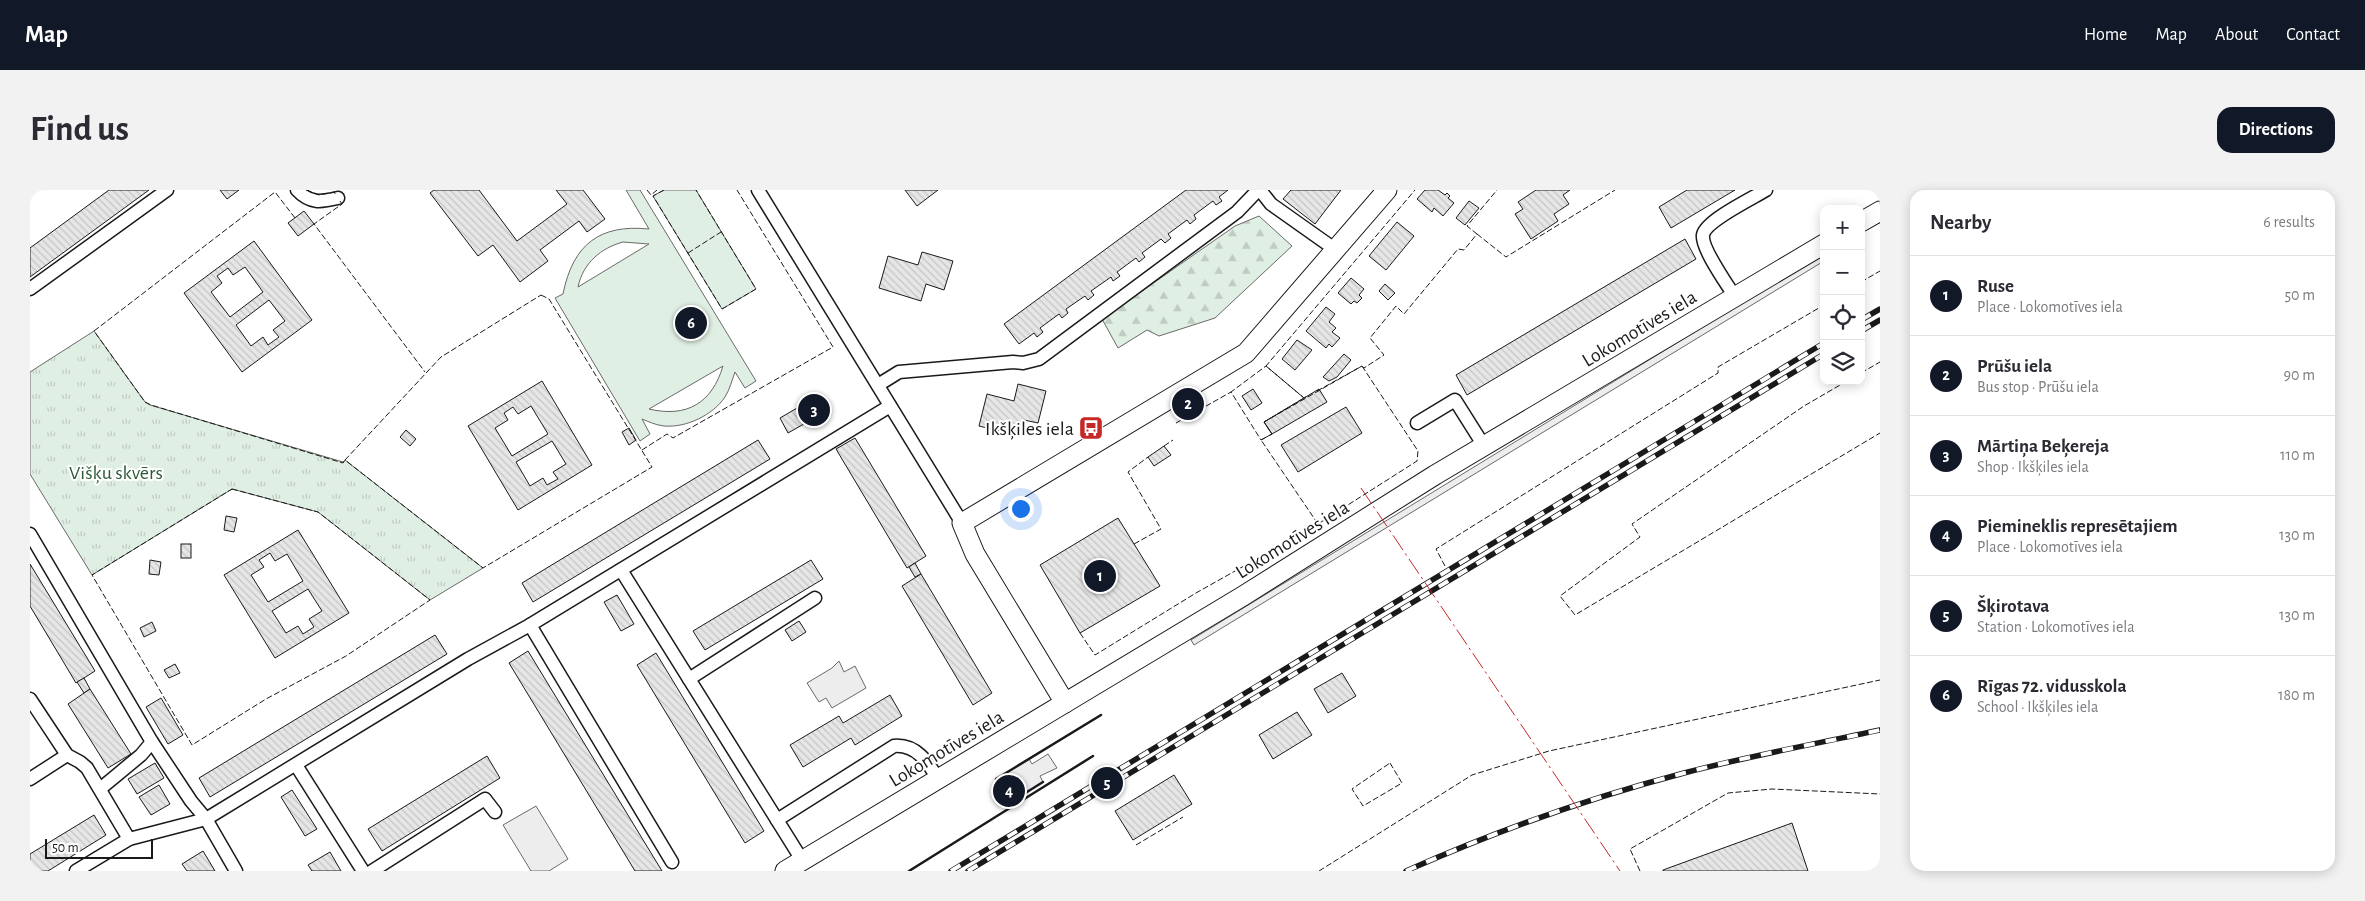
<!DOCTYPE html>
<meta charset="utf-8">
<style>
body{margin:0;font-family:"Alegreya Sans",sans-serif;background:#f2f2f3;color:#2b2b33}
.controls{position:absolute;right:15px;top:15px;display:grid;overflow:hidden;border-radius:10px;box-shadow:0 2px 12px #0003}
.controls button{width:45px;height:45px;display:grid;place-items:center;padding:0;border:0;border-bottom:1px solid #e1e1e2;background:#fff;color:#2b2b33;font:25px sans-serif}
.scale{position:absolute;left:15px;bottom:12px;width:108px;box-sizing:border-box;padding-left:5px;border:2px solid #1a1a1a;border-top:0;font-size:14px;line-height:18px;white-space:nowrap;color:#1a1a1a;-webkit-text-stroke:4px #fff;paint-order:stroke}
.you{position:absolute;left:990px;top:318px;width:18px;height:18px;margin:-12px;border:4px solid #fff;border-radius:50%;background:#1a73e8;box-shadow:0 0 0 8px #1a73e833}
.badge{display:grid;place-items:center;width:32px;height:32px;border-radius:50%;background:#111827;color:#fff;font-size:16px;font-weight:700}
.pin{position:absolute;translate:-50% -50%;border:2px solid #fff;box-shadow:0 1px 5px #0006}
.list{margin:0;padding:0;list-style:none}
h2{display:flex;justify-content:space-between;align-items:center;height:65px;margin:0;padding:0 20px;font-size:21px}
h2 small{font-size:16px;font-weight:400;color:#7c7c81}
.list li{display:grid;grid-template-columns:32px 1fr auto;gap:15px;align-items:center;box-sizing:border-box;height:80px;padding:0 20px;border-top:1px solid #e1e1e2}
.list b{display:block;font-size:19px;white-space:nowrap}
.list p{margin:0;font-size:16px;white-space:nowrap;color:#7c7c81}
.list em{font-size:16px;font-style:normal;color:#7c7c81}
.icon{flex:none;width:28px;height:28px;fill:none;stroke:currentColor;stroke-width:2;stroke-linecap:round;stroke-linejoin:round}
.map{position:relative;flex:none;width:1850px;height:681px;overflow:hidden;border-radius:15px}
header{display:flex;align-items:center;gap:30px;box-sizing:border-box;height:70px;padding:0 25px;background:#111827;color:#fff}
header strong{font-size:24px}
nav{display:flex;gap:28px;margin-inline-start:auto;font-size:18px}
.intro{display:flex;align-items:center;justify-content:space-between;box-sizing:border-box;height:120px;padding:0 30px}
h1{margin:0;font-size:35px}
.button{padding:12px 22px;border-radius:15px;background:#111827;color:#fff;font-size:18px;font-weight:700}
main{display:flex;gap:30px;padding:0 30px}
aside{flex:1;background:#fff;border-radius:15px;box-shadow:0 2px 12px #0003}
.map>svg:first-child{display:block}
.forest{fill:url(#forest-firs);stroke:#6a6a6a}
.park{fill:url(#park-tufts);stroke:#6a6a6a}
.garden{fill:#e0efe3;stroke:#6a6a6a;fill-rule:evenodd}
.parking{fill:#ededed;stroke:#6a6a6a}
.building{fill:url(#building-back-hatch);stroke:#1a1a1a;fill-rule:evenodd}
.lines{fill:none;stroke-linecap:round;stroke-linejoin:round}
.street-casing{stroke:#1a1a1a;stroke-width:15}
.secondary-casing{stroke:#1a1a1a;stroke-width:21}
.street{stroke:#fff;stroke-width:12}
.secondary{stroke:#fff;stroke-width:19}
.rail-casing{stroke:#1a1a1a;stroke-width:5.5}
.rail{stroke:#fff;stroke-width:4;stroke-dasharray:11;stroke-linecap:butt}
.fence{stroke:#1a1a1a;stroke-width:1;stroke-dasharray:6 2.5;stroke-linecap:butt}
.wall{stroke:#1a1a1a;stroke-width:2.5}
.power{stroke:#c62828;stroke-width:1;stroke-dasharray:18 4 2.5 4;stroke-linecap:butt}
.labels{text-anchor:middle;stroke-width:4;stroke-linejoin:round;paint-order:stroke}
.street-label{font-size:20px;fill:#1a1a1a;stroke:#fff}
.poi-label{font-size:20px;fill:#1a1a1a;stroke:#fff;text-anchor:end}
.park-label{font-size:20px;fill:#2b5a34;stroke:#fff}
</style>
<header>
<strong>Map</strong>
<nav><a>Home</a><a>Map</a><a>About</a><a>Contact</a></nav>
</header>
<div class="intro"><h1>Find us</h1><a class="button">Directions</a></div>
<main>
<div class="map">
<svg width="1850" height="681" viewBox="0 0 1850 681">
<defs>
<pattern id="forest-firs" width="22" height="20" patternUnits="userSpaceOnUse" patternTransform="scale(1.25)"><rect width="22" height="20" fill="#e0efe3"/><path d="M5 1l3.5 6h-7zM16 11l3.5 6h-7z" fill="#c0ccc2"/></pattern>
<pattern id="park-tufts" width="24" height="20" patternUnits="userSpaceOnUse" patternTransform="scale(1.25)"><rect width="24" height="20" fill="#e0efe3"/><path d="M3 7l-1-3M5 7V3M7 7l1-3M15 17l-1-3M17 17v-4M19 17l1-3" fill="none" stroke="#c0ccc2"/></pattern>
<pattern id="building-back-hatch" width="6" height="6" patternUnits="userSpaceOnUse" patternTransform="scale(1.25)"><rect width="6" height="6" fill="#e6e6e6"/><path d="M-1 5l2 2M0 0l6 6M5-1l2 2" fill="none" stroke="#c5c5c5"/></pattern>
</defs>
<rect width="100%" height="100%" fill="#fff"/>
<!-- forest -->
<path class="forest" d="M1229 26 1262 56 1185 128 1129 146 1117 140 1088 158 1072 129 1205 36Z"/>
<!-- park -->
<path class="park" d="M64 141 115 212 120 215 313 272 315 270 453 378 400 410 288 322 202 299 62 385 0 284V182Z"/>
<!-- garden -->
<g class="garden">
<path d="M596 0H610L726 191 715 198 705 182C702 190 700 199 695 207 683 225 656 238 634 236 626 235 619 232 612 229L620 244 610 251 525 108 533 104C543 54 570 34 619 39ZM593 52 619 54 548 97C553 73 571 58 593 52ZM693 176C682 213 657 228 619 219Z"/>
<path d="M634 0H666L726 99 692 119 623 6Z"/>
</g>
<!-- parking -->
<g class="parking">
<path d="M1794 63V71L1164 455 1161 450Z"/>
<path d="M809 471 814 482 825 476 836 498 802 518 796 508 789 512 777 493 802 478Z"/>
<path d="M1018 564 1027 578 1010 586 1013 592 981 612 966 589 999 569 1002 574Z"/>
<path d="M506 616 538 669 519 681H501L473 635Z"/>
</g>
<!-- building -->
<g class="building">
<path d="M79 0H119L0 87V58Z"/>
<path d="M190 0H209L197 9Z"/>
<path d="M404 0H449L487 51 537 14 526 0H553L575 29 557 42 549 31 510 60 518 71 490 92 463 55 448 66 400 3Z"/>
<path d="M875 0H908L887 16Z"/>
<path d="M1156 0H1198L1189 7 1192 11 1186 15 1183 11 1164 25 1166 29 1160 34 1157 30 1138 44 1141 48 1135 53 1131 49 1112 63 1115 67 1109 72 1106 68 1087 82 1090 86 1083 91 1081 87 1061 101 1064 105 1058 110 1055 106 1036 119 1038 123 1032 128 1029 124 1010 138 1013 142 1007 147 1004 143 989 154 974 134Z"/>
<path d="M1261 0H1311L1285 34 1253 9Z"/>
<path d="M1395 0H1408L1415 5 1417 3 1420 6 1418 8 1424 13 1413 26 1404 18 1402 22 1387 9Z"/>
<path d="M1506 0H1540L1533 5 1539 14 1524 24 1528 31 1501 49 1485 24 1493 19 1488 12Z"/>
<path d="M1657 0H1705L1641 38 1629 17Z"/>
<path d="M1439 11 1449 18 1435 35 1426 28Z"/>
<path d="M274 21 284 34 268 46 258 33Z"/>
<path d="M1367 32 1384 46 1356 80 1339 66Z"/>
<path d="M1655 49 1666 69 1437 205 1426 185Z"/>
<path d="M224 51 282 130 212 182 154 103ZM215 77 233 102 200 127 181 102 192 93 187 86 198 78 203 85ZM239 110 255 131 243 140 249 147 238 155 233 147 221 156 206 135Z"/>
<path d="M892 62 923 71 914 100 896 94 891 111 849 98 858 66 888 75Z"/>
<path d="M1321 88 1334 99 1329 105 1332 108 1327 113 1324 111 1321 114 1308 103Z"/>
<path d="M1355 94 1365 103 1358 110 1349 101Z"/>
<path d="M1296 117 1305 124 1299 132 1306 138 1302 142 1310 148 1302 157 1299 154 1296 158 1276 141Z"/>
<path d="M1267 150 1282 160 1265 180 1252 169Z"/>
<path d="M1314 164 1321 170 1307 187 1299 191 1293 187Z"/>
<path d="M512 191 562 275 488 320 438 236ZM501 216 518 244 482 266 465 238 478 230 474 223 483 217 488 224ZM522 251 536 274 523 282 528 289 517 295 513 288 500 296 486 272Z"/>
<path d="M988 194 1016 201 1008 233 994 230 990 246 949 236 957 204 984 211Z"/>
<path d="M1223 199 1232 213 1221 220 1212 206Z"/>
<path d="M1289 199 1297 212 1242 244 1234 232Z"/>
<path d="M786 207 795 222 758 243 750 228Z"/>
<path d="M1316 217 1332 243 1268 282 1251 255Z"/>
<path d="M599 238 606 250 599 255 592 242Z"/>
<path d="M376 240 386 249 380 256 370 247Z"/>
<path d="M825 248 896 366 877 378 806 259Z"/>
<path d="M728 250 740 269 503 412 492 393Z"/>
<path d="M1134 256 1141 265 1124 276 1118 267Z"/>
<path d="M196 326 207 328 204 342 194 340Z"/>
<path d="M1088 328 1130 396 1050 443 1010 375Z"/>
<path d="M268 340 319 423 245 468 194 385ZM240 363 245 371 257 364 273 391 238 412 221 385 234 377 229 370ZM278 399 292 421 279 429 284 437 273 444 268 436 256 443 242 421Z"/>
<rect x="151" y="354" width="10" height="14"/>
<path d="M120 370 131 372 129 385 119 384Z"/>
<path d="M781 370 793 389 675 460 663 441Z"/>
<path d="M885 373 891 384 885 387 879 377Z"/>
<path d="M0 374 65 481 46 493 0 416Z"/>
<path d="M891 384 962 503 943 515 872 396Z"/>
<path d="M587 405 604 434 591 441 574 412Z"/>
<path d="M769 431 776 442 762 451 755 440Z"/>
<path d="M122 432 126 441 114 447 110 438Z"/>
<path d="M405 445 417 464 180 607 169 588Z"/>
<path d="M498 461 632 681H605L479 473Z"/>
<path d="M626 463 734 641 715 653 607 475Z"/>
<path d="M145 474 150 483 139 488 134 480Z"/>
<path d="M1312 483 1326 506 1298 523 1284 499Z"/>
<path d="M54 488 60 499 54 503 47 492Z"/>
<path d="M60 499 101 564 78 578 38 514Z"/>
<path d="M860 505 872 526 825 555 821 548 773 577 760 555 809 526 813 533Z"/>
<path d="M131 508 153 545 138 554 116 517Z"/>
<path d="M1267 522 1282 545 1243 569 1229 545Z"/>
<path d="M457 566 470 588 352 661 338 639Z"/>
<path d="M125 573 134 588 107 604 98 589Z"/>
<path d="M1144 585 1162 614 1103 650 1085 621Z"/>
<path d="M129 595 140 614 121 625 109 607Z"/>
<path d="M262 600 287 639 275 646 251 607Z"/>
<path d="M64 625 76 645 18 681H0V664Z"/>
<path d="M1762 633 1778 681H1633V680Z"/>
<path d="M173 661 185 681H157L152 674Z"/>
<path d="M300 662 311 681H282L278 675Z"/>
</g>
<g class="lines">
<defs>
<g id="street">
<path d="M267 0C280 14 291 12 308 8"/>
<path d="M728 0 932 333"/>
<path d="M1230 0 1241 14 1306 60"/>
<path d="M0 99 137 0"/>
<path d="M1705 107C1697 94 1671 58 1673 45 1675 31 1723 8 1736 0"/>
<path d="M848 195 869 182 983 172 993 173 1009 169 1207 22 1228 0"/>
<path d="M1387 233 1425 210 1454 256"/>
<path d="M0 344 122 552 161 611 176 629 206 681"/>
<path d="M591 380 772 670"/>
<path d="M500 435 642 672"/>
<path d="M659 489 785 408"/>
<path d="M0 509 37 565 50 572 57 578 99 649"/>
<path d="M266 575 333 681"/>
<path d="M0 589 37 565"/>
<path d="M70 599 111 565 122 552"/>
<path d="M747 630 864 556C886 554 898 572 908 589"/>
<path d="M46 681 99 649 176 629 438 469 500 435 860 216"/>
<path d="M342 681 455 609 465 622"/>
</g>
<g id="secondary">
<path d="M1831 32 1850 21"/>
<path d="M1035 513 945 364 932 333 1216 163 1357 0"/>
<path d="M755 681 1213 406 1405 285 1794 54"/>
</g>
</defs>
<!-- street casing -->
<use href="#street" class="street-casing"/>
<!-- secondary casing -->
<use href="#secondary" class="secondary-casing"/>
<!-- street -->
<use href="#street" class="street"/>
<!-- secondary -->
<use href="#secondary" class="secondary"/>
<defs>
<g id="rail">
<path d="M1831 130 1850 119"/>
<path d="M1831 141 1850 130"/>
<path d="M921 681 1794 153"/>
<path d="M938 681 1794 164"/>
<path d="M1376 681C1466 641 1559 608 1654 583 1719 566 1785 554 1850 540"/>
</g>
</defs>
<!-- rail casing -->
<use href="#rail" class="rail-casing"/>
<!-- rail -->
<use href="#rail" class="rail"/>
<!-- fence -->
<g class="fence">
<path d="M276 0 289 5 304 2 306 5"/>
<path d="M617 0 621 5 627 0"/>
<path d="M634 0 623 6 692 119 726 99 666 0"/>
<path d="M310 11 312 14 284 34 395 182"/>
<path d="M265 28 245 2 64 141 115 212 121 215 313 273 315 270"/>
<path d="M1447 44 1476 67 1585 0"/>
<path d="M658 63 691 42"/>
<path d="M1831 92 1850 81"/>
<path d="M511 105 519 109 622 277 453 378 315 270 411 167Z"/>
<path d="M1236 176 1274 208 1234 232 1242 244 1231 250 1201 202Z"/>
<path d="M1332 176 1388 261 1387 271 1288 334 1231 250 1242 244 1234 232Z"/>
<path d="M1831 183 1850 172"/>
<path d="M1817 191 1774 216 1602 334 1610 347 1530 406 1545 425 1850 243"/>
<path d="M1287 201 1332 176 1334 178 1354 165 1340 148 1366 116 1374 124 1428 59 1434 60 1447 44 1437 36 1467 0"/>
<path d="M1276 207 1274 208 1236 176 1385 0"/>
<path d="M1146 233 1201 202"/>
<path d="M1134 256 1143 250"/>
<path d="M612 260 637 244 643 248 803 157 707 0"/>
<path d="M202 299 288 322 400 410 316 466 236 509 162 555 62 385Z"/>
<path d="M1104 354 1131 339 1098 282 1118 267"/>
<path d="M1415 376 1406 359 1688 183V177L1794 115"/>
<path d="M1050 443 1065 465 1166 403 1285 336"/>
<path d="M1360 573 1372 593 1333 616 1322 599Z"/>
<path d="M1106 655 1153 627"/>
<path d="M1289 681 1442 585 1519 561 1850 490"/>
<path d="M1610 681 1600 659 1698 603 1742 599 1850 604"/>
</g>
<!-- wall -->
<g class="wall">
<path d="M1013 592 981 612 966 589 1071 525"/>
<path d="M879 681 1063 566"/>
</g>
<!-- power -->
<path class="power" d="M1331 298 1590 681"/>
</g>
<!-- icons -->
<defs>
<symbol id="bus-square" viewBox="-11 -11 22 22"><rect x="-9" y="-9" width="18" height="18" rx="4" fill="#c62828" stroke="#fff"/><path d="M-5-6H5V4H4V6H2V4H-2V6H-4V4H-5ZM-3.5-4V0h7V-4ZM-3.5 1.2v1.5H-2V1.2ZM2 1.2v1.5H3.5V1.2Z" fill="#fff"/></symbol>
</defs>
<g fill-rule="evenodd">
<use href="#bus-square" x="1047" y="224" width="28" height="28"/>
</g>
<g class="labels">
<!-- street labels -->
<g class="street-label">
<text transform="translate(1609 138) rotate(-31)" y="7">Lokomotīves iela</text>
<text transform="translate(1262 349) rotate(-32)" y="7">Lokomotīves iela</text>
<text transform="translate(916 558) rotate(-31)" y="7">Lokomotīves iela</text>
</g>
<!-- poi labels -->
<g class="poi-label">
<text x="1044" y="245">Ikšķiles iela</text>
</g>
<!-- park labels -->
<g class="park-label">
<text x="86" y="289">Višķu skvērs</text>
</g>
</g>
</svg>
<div class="controls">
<button>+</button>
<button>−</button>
<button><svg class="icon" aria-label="locate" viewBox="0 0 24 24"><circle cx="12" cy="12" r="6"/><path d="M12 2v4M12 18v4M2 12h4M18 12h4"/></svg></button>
<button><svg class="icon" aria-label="layers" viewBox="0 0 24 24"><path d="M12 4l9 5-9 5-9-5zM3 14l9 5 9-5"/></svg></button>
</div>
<div class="scale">50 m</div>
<div class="you"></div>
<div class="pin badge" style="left:1070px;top:386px">1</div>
<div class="pin badge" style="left:1158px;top:214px">2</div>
<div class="pin badge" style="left:784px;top:220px">3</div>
<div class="pin badge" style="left:979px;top:601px">4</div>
<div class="pin badge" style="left:1077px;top:593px">5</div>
<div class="pin badge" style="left:661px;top:133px">6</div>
</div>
<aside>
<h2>Nearby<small>6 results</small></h2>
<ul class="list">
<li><span class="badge">1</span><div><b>Ruse</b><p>Place · Lokomotīves iela</p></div><em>50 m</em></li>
<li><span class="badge">2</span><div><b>Prūšu iela</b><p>Bus stop · Prūšu iela</p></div><em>90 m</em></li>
<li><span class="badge">3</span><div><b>Mārtiņa Beķereja</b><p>Shop · Ikšķiles iela</p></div><em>110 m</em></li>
<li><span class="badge">4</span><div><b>Piemineklis represētajiem</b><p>Place · Lokomotīves iela</p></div><em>130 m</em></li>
<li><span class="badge">5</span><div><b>Šķirotava</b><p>Station · Lokomotīves iela</p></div><em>130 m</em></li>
<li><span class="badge">6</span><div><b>Rīgas 72. vidusskola</b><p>School · Ikšķiles iela</p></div><em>180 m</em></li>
</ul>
</aside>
</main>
